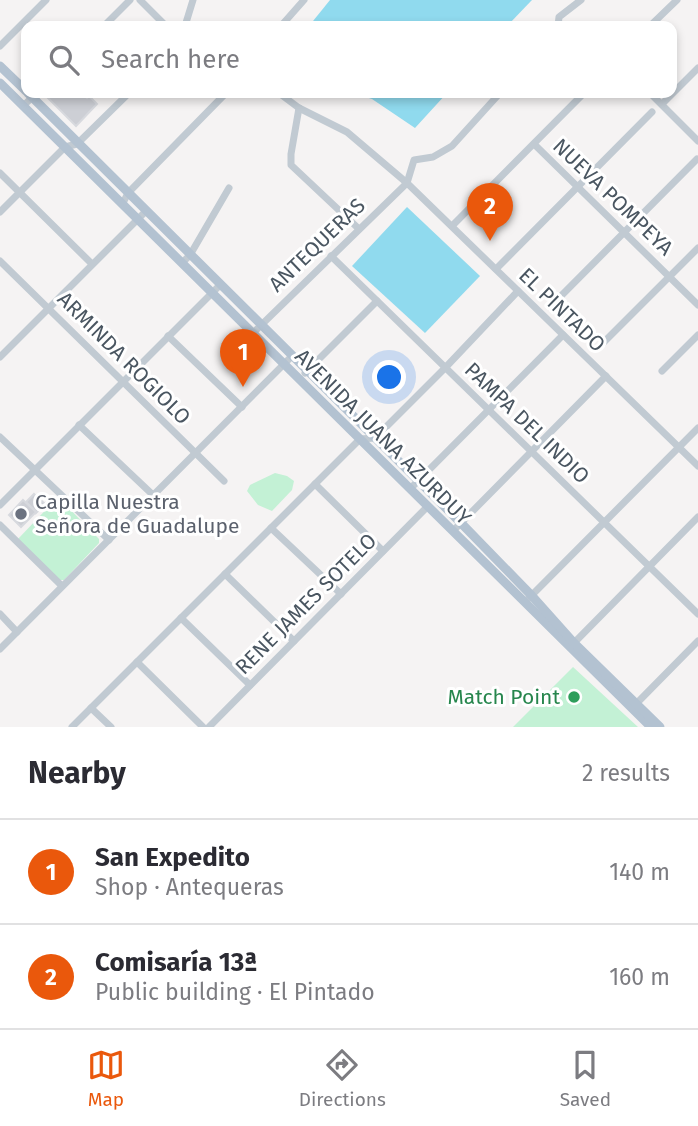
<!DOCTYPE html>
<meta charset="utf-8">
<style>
body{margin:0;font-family:"Fira Sans",sans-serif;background:#f7f7f7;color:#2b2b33}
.you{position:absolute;left:390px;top:378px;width:24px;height:24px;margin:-18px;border:5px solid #fff;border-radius:50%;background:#1a73e8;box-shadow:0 0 0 10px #1a73e833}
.badge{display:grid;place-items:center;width:46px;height:46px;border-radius:50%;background:#ea580c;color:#fff;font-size:23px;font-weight:700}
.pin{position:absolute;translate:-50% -58px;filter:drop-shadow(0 2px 4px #0008)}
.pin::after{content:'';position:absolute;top:37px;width:24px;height:21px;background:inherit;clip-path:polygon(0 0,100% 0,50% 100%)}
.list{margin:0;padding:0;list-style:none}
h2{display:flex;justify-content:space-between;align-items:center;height:91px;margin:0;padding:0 28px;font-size:30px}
h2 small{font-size:23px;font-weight:400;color:#7c7c81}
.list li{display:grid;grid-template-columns:46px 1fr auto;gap:21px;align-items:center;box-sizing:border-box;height:105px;padding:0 28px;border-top:2px solid #e1e1e2}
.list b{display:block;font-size:26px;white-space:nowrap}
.list p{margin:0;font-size:23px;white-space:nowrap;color:#7c7c81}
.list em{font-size:23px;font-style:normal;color:#7c7c81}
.icon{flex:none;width:38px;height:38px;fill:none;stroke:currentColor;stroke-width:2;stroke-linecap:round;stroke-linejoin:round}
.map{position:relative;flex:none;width:698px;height:727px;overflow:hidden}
.search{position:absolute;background:#fff;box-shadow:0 4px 10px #0003;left:21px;right:21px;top:21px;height:77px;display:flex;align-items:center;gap:18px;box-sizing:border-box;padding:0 24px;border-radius:14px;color:#7c7c81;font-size:26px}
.sheet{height:301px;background:#fff}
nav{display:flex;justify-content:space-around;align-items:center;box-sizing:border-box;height:98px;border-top:2px solid #e1e1e2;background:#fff;font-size:19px;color:#7c7c81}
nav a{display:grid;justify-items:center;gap:4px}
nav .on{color:#ea580c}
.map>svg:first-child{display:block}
.green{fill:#c3f1d5}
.water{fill:#90daee}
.building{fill:#cdcfd5;stroke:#d7d9de;stroke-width:2}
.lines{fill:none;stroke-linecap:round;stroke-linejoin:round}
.minor{stroke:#c1cad2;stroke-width:7}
.major{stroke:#b3c2d1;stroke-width:9}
.worship-dot{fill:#6b7280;stroke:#fff;stroke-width:2.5}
.leisure-dot{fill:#2e9e5b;stroke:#fff;stroke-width:2.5}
.labels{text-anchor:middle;stroke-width:6;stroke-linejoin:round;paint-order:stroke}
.street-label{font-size:21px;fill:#4a5661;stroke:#fff}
.worship-label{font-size:21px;fill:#5b616d;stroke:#fff;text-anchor:start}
.leisure-label{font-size:21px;fill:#27864d;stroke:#fff;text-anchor:end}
</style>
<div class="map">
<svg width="698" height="727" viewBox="0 0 698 727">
<rect width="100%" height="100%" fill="#f5f3f3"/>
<!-- green -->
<g class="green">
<path d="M275 473 287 476 294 481 292 490 272 511 258 505 247 491 250 485Z"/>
<path d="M58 497 99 539V543L64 580H59L18 539Z"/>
<path d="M573 667 638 727H513Z"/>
</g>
<!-- water -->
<g class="water">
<path d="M330 0H532L507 26H309Z"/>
<path d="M353 93H447L415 128 372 99Z"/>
<path d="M407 207 480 276 425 333 352 266Z"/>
</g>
<!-- building -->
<g class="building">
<path d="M53 93H81L87 98 89 96 97 104 76 126 48 98Z"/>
<path d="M34 494 45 504 35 514 36 512 26 502Z"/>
<path d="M23 500 36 512 21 527 9 515Z"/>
</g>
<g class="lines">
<!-- minor -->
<g class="minor">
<path d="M140 0 166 26"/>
<path d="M104 26 130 0"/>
<path d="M185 26 193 0"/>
<path d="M281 26 304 0"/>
<path d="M558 26 559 17 581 0"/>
<path d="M650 26 677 0"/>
<path d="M0 46 46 0"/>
<path d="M279 93 299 108 347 132 407 183 698 466"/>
<path d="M650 93 698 141"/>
<path d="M662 104 698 68"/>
<path d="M24 105 37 93"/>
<path d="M299 108 291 154V165L359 229"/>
<path d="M534 144 698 305"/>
<path d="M0 173 92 264"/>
<path d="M123 203 128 193 226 93"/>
<path d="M0 212 65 147 77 144 129 93"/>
<path d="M452 226 584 93"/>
<path d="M331 256 698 614"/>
<path d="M0 261 224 481"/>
<path d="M183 262 190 255 229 188"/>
<path d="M496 269 652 112"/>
<path d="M555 302 697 159"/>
<path d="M253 333 407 183 414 160 433 157 452 146 500 93"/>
<path d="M168 336 242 407"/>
<path d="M600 346 698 248"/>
<path d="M0 357 146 211"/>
<path d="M662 371 698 335"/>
<path d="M305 373 377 301"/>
<path d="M79 425 153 495"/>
<path d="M0 437 109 540"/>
<path d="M315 484 383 551"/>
<path d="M410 489 563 335"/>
<path d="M0 505 220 285"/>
<path d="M0 525 62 586"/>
<path d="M271 528 341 594"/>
<path d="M453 531 606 376"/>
<path d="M225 574 294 641"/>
<path d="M528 599 698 428"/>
<path d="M0 614 17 632"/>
<path d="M181 618 250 685"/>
<path d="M571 646 698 517"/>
<path d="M0 649 292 356"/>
<path d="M137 662 203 727"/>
<path d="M636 704 698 641"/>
<path d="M91 708 111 727"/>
<path d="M72 727 360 439 375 438 445 368 518 291"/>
<path d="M209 727 428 506"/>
</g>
<!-- major -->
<g class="major">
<path d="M0 66 26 91"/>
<path d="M0 83 651 727"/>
<path d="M28 93 461 523 532 596 574 643 660 727"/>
</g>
</g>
<!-- markers -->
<circle class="worship-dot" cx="21" cy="514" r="7"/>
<circle class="leisure-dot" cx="574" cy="697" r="7"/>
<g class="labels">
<!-- street labels -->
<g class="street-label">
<text transform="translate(613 197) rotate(44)" y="7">NUEVA POMPEYA</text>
<text transform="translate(317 245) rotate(-44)" y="7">ANTEQUERAS</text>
<text transform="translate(562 310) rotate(44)" y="7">EL PINTADO</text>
<text transform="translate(124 358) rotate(45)" y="7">ARMINDA ROGIOLO</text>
<text transform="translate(527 423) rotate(44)" y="7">PAMPA DEL INDIO</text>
<text transform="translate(383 437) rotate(45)" y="7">AVENIDA JUANA AZURDUY</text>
<text transform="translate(306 604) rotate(-45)" y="7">RENE JAMES SOTELO</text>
</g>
<!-- worship labels -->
<g class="worship-label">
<text x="35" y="509">Capilla Nuestra<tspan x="35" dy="24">Señora de Guadalupe</tspan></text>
</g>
<!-- leisure labels -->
<g class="leisure-label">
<text x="560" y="704">Match Point</text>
</g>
</g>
</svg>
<div class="you"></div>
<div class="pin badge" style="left:243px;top:387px">1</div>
<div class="pin badge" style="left:490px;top:241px">2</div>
<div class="search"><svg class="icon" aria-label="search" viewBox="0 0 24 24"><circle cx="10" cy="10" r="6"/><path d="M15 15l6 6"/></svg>Search here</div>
</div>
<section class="sheet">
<h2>Nearby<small>2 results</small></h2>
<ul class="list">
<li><span class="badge">1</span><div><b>San Expedito</b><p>Shop · Antequeras</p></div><em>140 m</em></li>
<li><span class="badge">2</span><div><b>Comisaría 13ª</b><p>Public building · El Pintado</p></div><em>160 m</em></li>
</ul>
</section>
<nav>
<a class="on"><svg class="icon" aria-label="map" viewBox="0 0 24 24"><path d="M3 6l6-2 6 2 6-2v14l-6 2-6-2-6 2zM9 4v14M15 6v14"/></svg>Map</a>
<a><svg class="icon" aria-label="directions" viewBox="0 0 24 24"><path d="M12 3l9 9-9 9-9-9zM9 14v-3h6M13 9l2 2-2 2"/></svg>Directions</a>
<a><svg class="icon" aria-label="saved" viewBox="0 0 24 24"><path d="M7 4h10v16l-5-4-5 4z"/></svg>Saved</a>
</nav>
